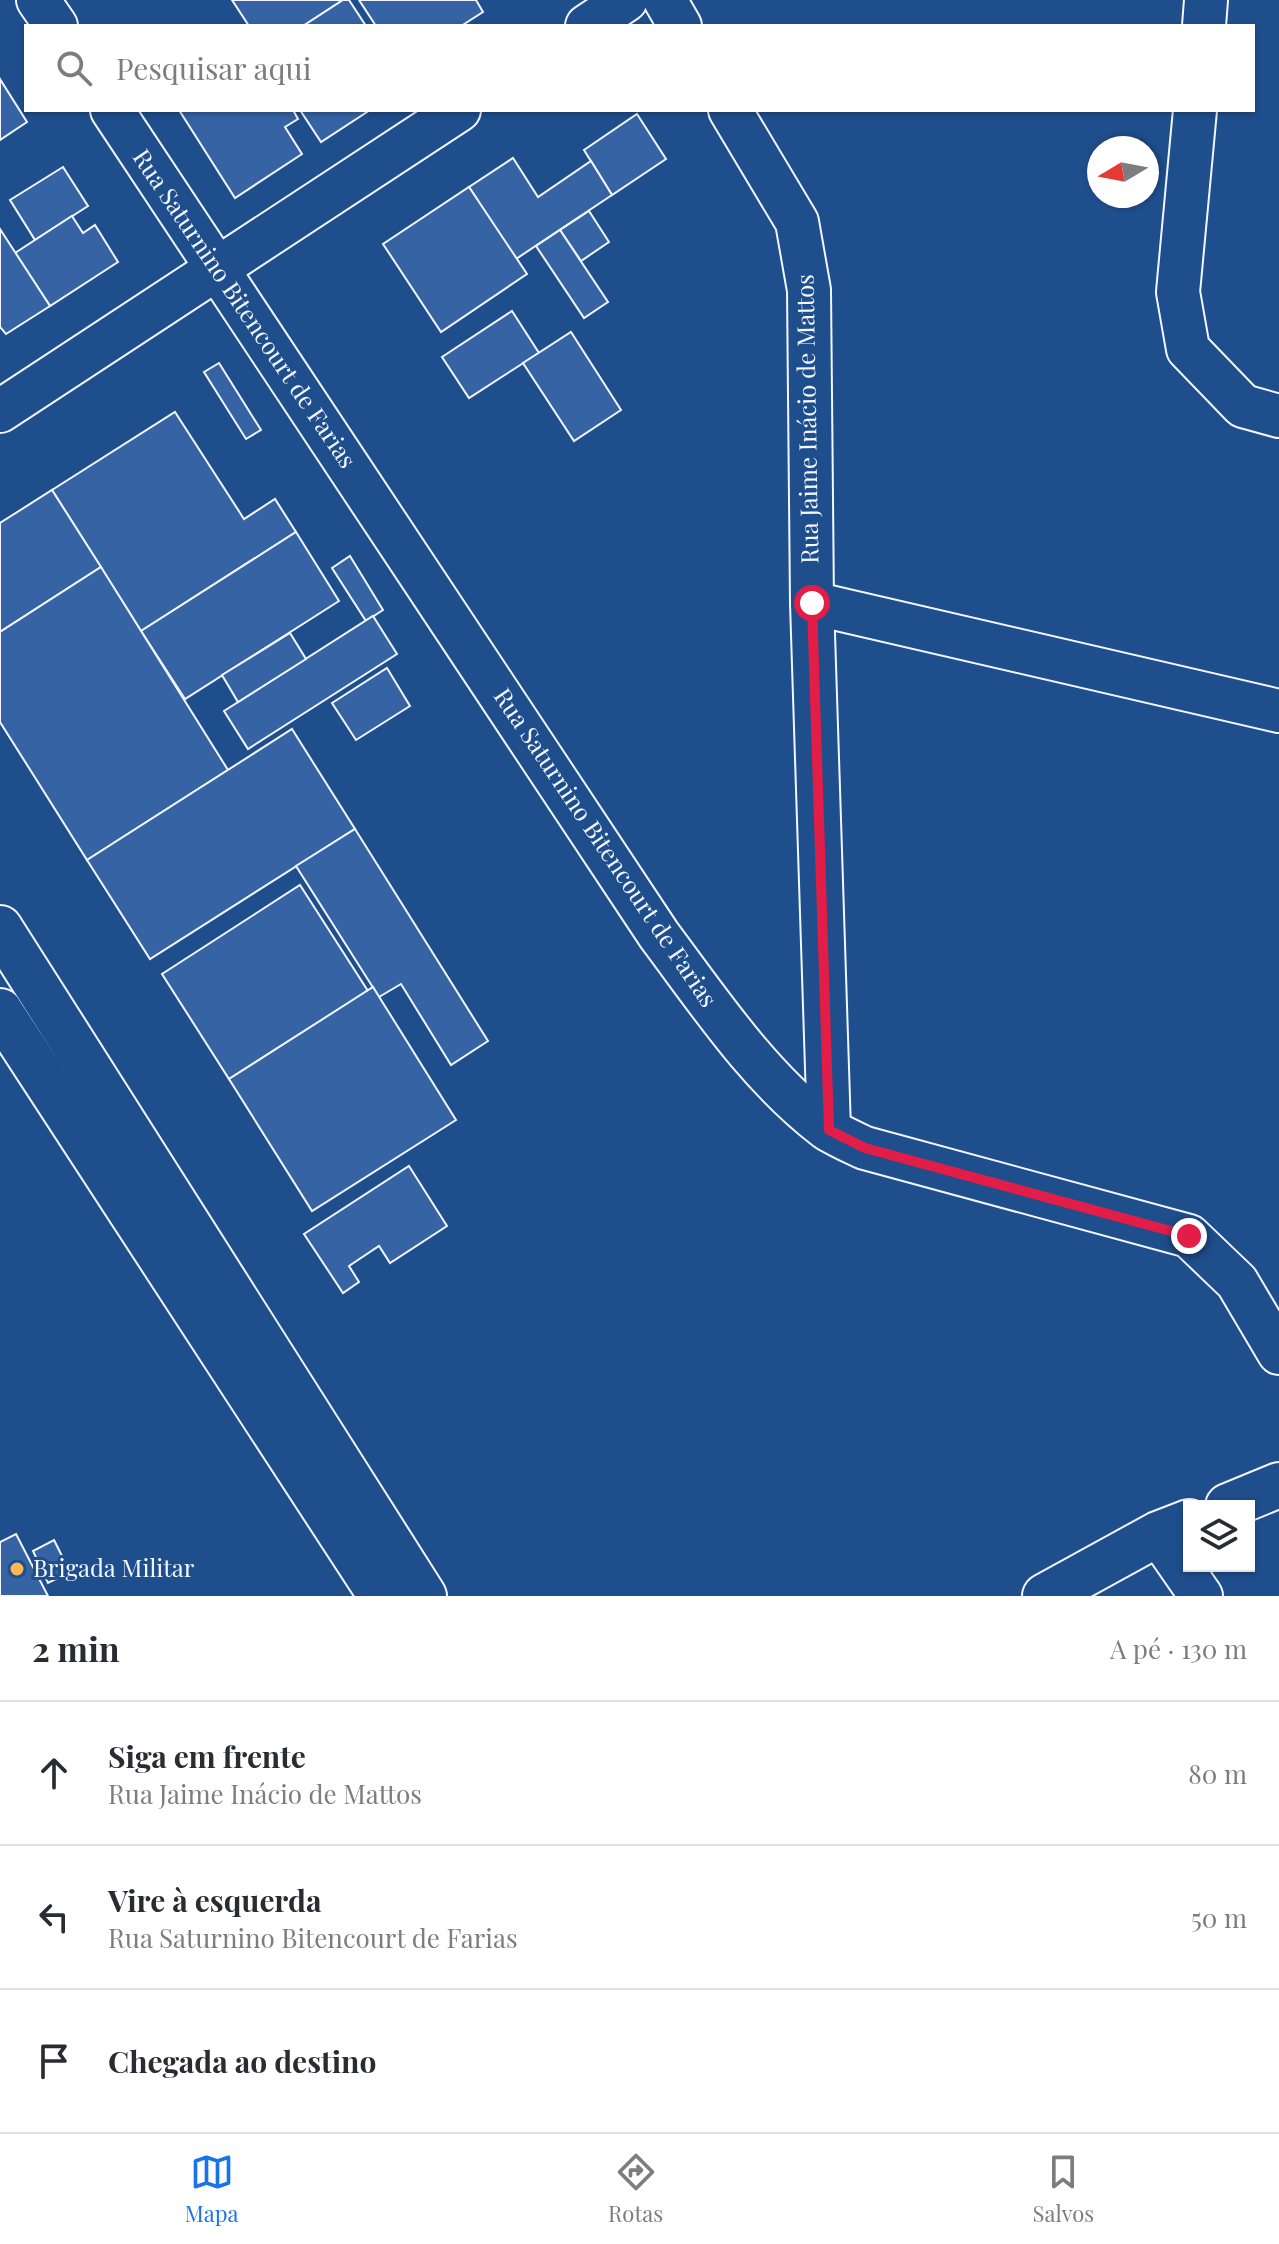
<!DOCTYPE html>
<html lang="pt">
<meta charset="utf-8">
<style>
body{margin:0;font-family:"Playfair Display",serif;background:#f2f2f3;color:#2b2b33}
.controls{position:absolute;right:24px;bottom:24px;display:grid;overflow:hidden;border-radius:0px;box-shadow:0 2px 6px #0004}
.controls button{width:72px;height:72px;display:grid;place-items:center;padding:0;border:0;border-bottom:2px solid #e1e1e2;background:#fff;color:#2b2b33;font:40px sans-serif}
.compass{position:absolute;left:1087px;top:136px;width:72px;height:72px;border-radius:50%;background:#fff;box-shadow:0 2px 6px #0004;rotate:260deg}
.stop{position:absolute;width:24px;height:24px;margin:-18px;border:6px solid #e11d48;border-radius:50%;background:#fff}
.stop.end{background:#e11d48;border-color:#fff;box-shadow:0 2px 8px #0008}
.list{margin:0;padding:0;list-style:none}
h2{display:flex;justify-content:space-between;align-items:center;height:104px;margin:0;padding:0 32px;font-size:34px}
h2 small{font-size:26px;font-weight:400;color:#7c7c81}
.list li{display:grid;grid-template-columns:52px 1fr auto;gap:24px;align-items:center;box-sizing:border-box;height:144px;padding:0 32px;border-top:2px solid #e1e1e2}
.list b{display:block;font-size:30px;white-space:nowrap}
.list p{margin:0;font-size:26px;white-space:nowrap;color:#7c7c81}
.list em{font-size:26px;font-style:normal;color:#7c7c81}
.icon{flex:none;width:44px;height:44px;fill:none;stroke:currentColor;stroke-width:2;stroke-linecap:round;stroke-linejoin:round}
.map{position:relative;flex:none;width:1279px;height:1596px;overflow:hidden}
.search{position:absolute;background:#fff;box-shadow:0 2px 6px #0004;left:24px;right:24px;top:24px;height:88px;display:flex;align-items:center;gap:20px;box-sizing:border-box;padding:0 28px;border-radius:0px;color:#7c7c81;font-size:30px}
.sheet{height:536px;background:#fff}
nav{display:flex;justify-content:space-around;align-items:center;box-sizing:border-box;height:112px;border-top:2px solid #e1e1e2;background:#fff;font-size:22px;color:#7c7c81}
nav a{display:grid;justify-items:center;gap:4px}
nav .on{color:#1a73e8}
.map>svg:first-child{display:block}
.building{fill:#3563a3;stroke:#f2f6ff;stroke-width:2}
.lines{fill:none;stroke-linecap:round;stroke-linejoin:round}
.minor-casing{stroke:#f2f6ff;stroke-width:46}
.tertiary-casing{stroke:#f2f6ff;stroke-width:48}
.secondary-casing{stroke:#f2f6ff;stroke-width:48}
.minor{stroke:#1f4e8c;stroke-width:42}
.tertiary{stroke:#1f4e8c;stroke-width:44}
.secondary{stroke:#1f4e8c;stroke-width:44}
.route{stroke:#e11d48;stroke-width:10}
.poi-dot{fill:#ffb74d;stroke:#1f4e8c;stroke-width:3}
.labels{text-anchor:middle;stroke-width:6;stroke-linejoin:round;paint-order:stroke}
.street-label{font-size:24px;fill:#f2f6ff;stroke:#1f4e8c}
.poi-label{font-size:24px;fill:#f2f6ff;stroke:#1f4e8c;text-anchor:start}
</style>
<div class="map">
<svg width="1279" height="1596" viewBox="0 0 1279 1596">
<rect width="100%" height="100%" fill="#1f4e8c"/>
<!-- building -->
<g class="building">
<path d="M232 0H343L303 26H249Z"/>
<path d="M343 0H349L366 26H303Z"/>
<path d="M359 0H476L483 12 461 26H376Z"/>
<path d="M0 79 27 122 0 140Z"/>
<path d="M179 110H293L298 119 285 127 302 154 235 198Z"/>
<path d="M300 110H370L321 142Z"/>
<path d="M637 114 666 159 612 195 584 150Z"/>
<path d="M513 158 538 197 591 161 612 195 516 259 469 187Z"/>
<path d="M63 167 88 206 35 240 10 200Z"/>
<path d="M469 187 527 274 441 332 383 244Z"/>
<path d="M589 211 609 242 581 261 560 230Z"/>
<path d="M72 216 83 233 95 225 118 262 50 306 15 253Z"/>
<path d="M0 229 50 306 6 334 0 327Z"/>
<path d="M560 230 608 302 584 318 536 246Z"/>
<path d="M512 311 539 353 469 398 442 357Z"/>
<path d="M571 332 621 410 574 441 523 363Z"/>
<path d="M219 363 261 430 246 439 204 372Z"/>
<path d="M175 412 244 519 275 499 296 532 141 631 52 490Z"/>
<path d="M52 490 101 567 0 632V523Z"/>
<path d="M296 532 339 601 185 699 141 631Z"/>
<path d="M350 556 383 610 366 621 332 568Z"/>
<path d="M101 567 228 770 87 860 0 722V632Z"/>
<path d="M373 616 397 654 248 749 224 711Z"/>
<path d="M290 633 306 659 238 702 222 675Z"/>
<path d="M387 668 410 706 356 740 332 703Z"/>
<path d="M292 729 355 829 150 959 87 860Z"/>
<path d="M355 829 488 1041 451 1065 401 984 379 997 296 866Z"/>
<path d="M300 885 368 991 229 1079 162 974Z"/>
<path d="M373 987 456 1120 312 1211 229 1079Z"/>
<path d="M409 1166 447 1226 390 1263 379 1246 349 1266 359 1282 343 1293 304 1234Z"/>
<path d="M16 1534 48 1596H0V1542Z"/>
<path d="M54 1540 70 1572 48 1583 33 1551Z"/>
</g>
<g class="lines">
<defs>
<g id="minor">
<path d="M38 0 56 26"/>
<path d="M665 0 680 26"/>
<path d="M587 26 626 0"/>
<path d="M1204 26 1206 0"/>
<path d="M112 110 659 935C710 1003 758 1076 826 1128 838 1136 852 1142 865 1148L1189 1236 1237 1282 1279 1353"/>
<path d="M730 110 797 222 809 290 812 603 829 1130"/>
<path d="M1195 110 1178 292 1188 349 1243 406 1279 416"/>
<path d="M0 411 459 110"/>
<path d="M812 603 1279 711"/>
<path d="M1158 1534 1201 1596"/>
</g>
<g id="tertiary">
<path d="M1228 1506 1279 1485"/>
<path d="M1045 1596 1158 1534 1189 1522"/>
</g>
<g id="secondary">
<path d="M0 928 424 1596"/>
<path d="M0 1011 381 1596"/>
</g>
</defs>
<!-- minor casing -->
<use href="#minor" class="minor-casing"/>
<!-- tertiary casing -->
<use href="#tertiary" class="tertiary-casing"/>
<!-- secondary casing -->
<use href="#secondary" class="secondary-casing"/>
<!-- minor -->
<use href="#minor" class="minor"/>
<!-- tertiary -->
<use href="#tertiary" class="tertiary"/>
<!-- secondary -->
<use href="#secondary" class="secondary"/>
</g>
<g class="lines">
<!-- route -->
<path class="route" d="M812 603 829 1130 865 1148 1189 1236"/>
</g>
<!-- markers -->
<circle class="poi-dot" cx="17" cy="1569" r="8"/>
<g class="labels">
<!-- street labels -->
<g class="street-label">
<text transform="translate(244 309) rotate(56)" y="8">Rua Saturnino Bitencourt de Farias</text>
<text transform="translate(808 419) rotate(-91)" y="8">Rua Jaime Inácio de Mattos</text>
<text transform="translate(605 848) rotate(56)" y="8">Rua Saturnino Bitencourt de Farias</text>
</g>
<!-- poi labels -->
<g class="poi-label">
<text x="33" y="1577">Brigada Militar</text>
</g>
</g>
</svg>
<div class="controls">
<button><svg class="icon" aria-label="layers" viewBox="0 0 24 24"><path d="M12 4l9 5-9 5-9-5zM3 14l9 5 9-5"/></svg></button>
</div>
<svg class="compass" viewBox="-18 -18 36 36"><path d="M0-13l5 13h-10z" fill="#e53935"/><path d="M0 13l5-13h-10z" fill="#7c7c81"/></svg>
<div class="stop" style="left:812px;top:603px"></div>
<div class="stop end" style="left:1189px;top:1236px"></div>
<div class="search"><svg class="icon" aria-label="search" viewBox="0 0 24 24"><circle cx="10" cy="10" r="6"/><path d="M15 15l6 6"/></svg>Pesquisar aqui</div>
</div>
<section class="sheet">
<h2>2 min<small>A pé · 130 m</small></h2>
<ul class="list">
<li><svg class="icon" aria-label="ahead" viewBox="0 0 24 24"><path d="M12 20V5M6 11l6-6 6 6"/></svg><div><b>Siga em frente</b><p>Rua Jaime Inácio de Mattos</p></div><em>80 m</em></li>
<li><svg class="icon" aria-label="left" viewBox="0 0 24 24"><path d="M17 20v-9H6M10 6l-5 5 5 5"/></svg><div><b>Vire à esquerda</b><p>Rua Saturnino Bitencourt de Farias</p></div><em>50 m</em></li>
<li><svg class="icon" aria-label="arrive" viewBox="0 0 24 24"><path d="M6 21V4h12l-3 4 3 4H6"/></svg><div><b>Chegada ao destino</b></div></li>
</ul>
</section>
<nav>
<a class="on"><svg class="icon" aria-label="map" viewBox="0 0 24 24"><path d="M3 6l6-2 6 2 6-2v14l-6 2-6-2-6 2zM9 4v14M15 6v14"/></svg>Mapa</a>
<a><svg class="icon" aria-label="directions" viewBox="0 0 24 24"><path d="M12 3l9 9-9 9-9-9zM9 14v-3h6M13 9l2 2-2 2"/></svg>Rotas</a>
<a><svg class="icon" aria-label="saved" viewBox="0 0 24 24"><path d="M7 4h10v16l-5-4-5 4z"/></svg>Salvos</a>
</nav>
